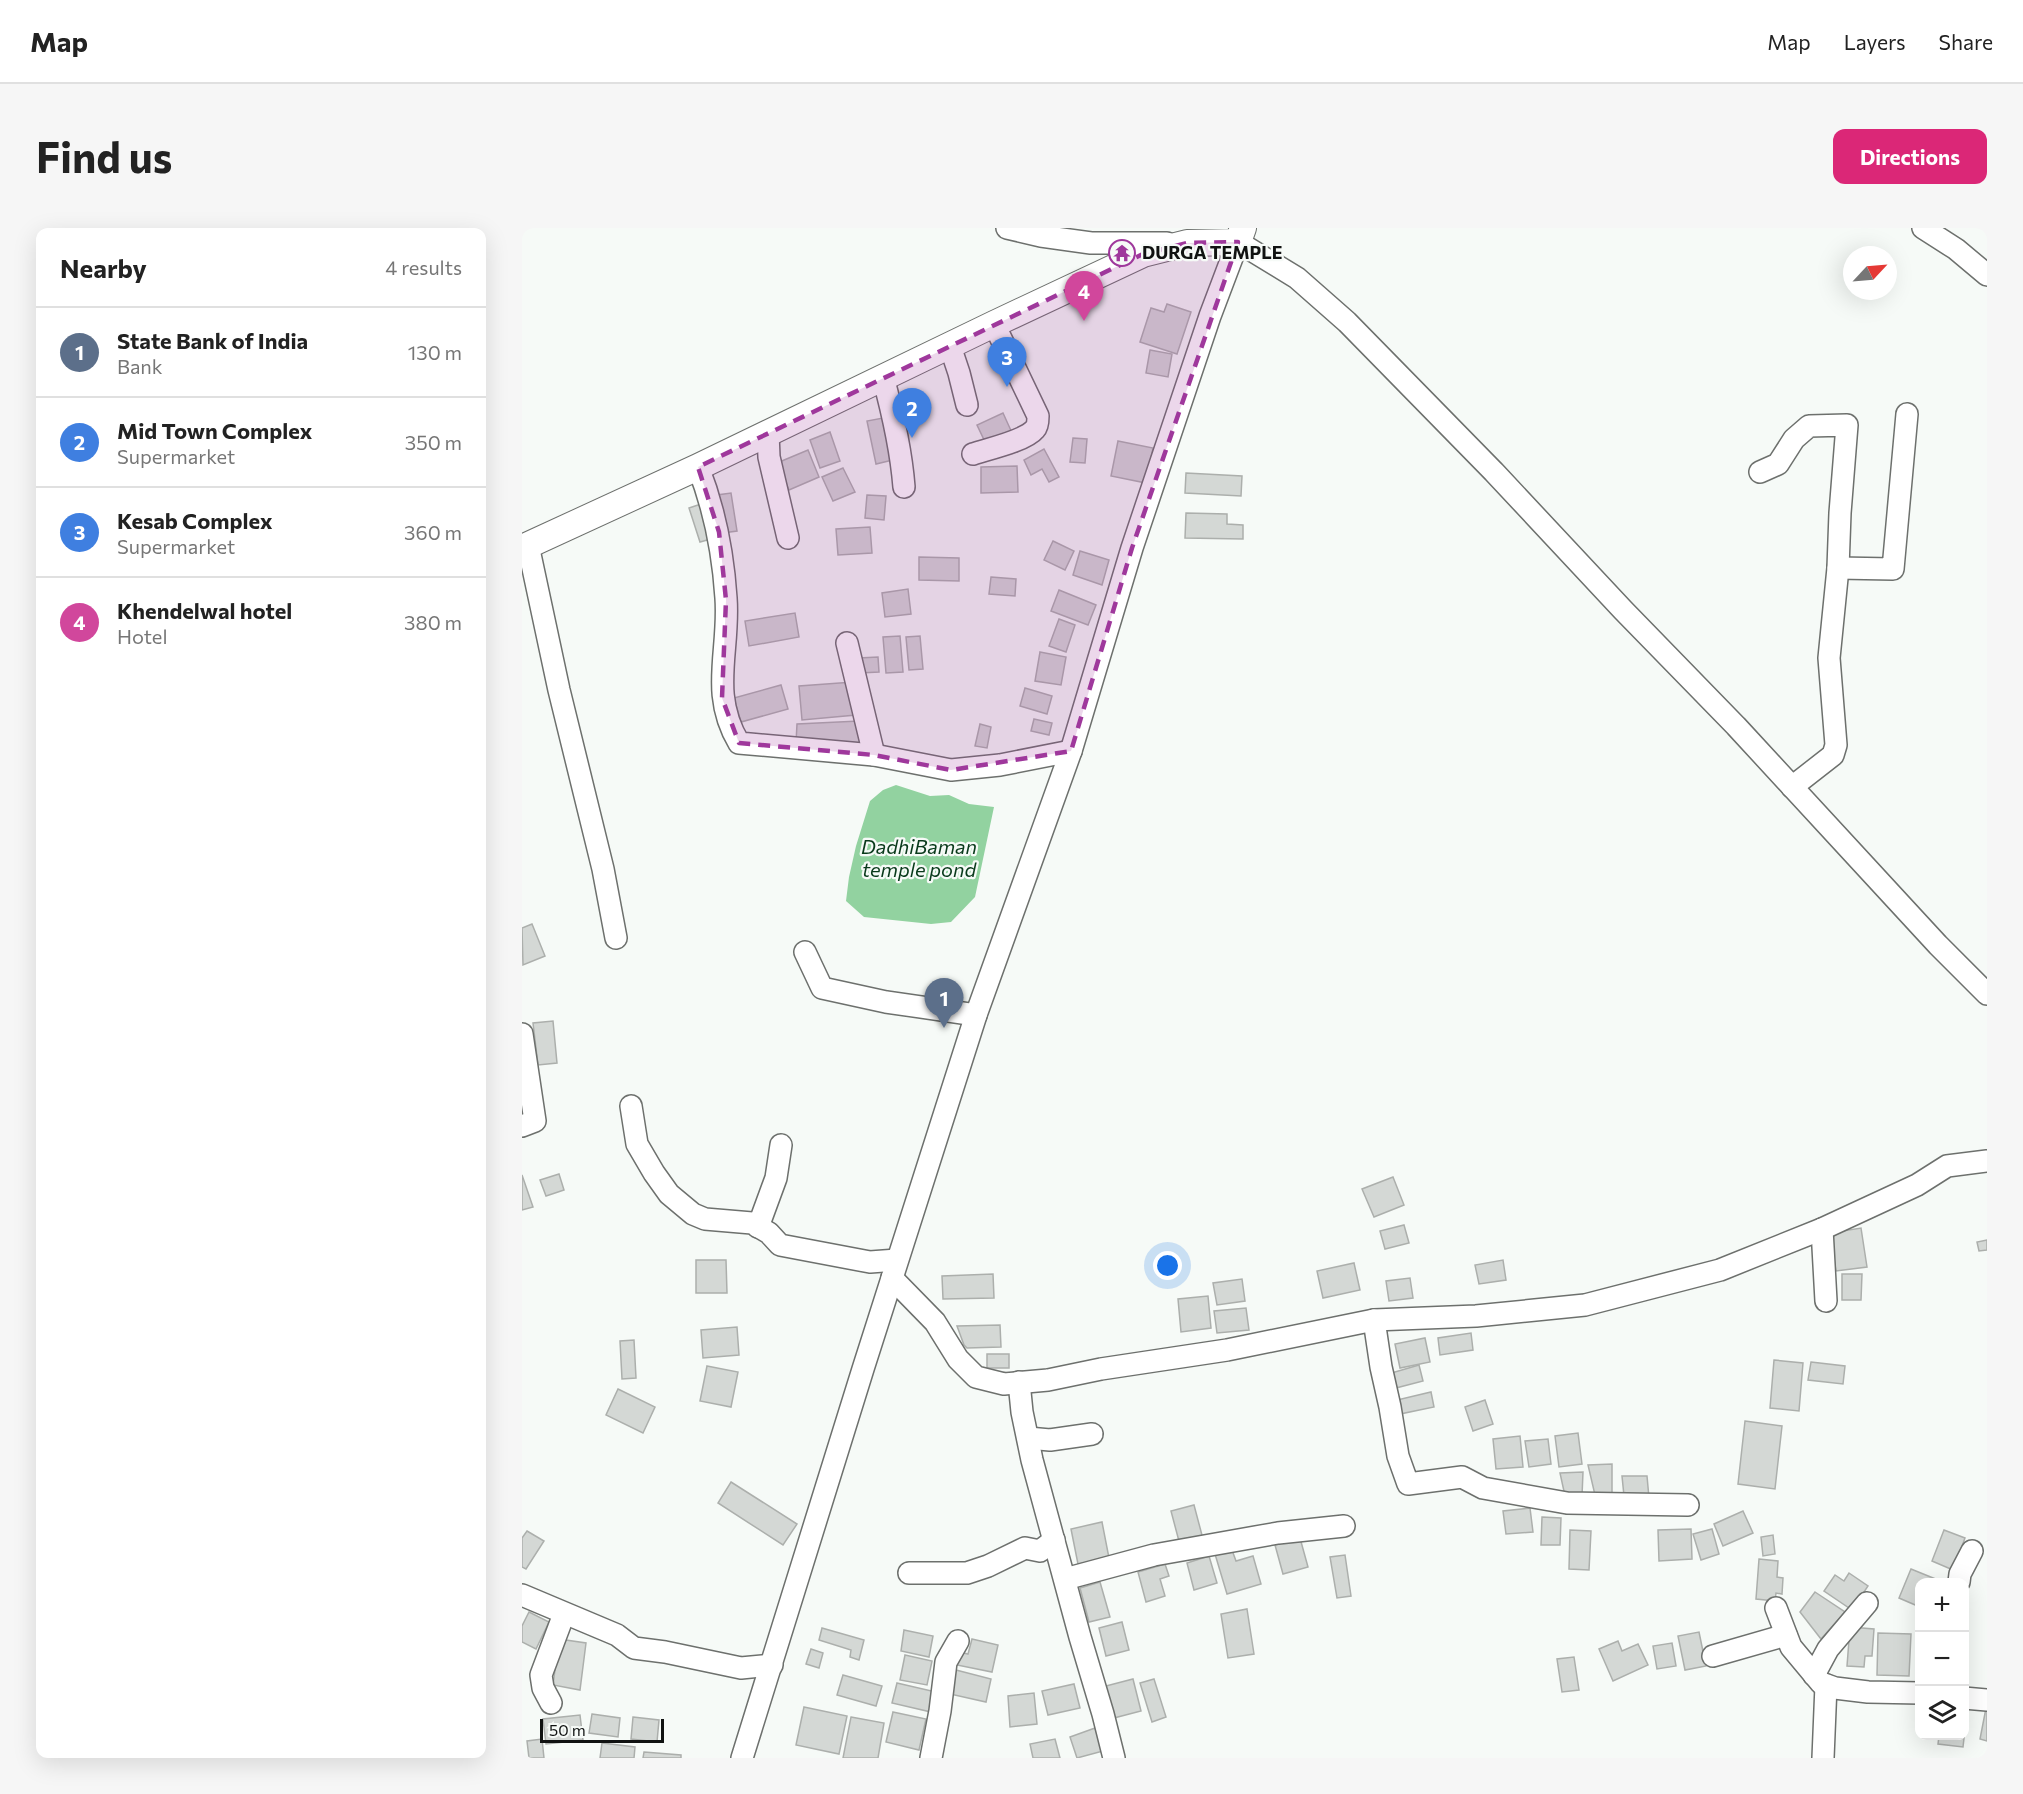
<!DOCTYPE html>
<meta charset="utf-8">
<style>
body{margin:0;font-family:Commissioner,sans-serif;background:#f6f6f6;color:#222}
.controls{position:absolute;right:18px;bottom:18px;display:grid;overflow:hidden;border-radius:12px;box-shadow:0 6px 24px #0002}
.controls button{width:54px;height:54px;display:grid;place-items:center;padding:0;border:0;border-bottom:2px solid #e0e0e0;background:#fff;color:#222;font:30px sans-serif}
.compass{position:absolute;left:1321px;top:18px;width:54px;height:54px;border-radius:50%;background:#fff;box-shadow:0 6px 24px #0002;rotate:64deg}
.scale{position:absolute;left:18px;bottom:15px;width:124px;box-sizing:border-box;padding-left:6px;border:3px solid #101211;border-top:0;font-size:16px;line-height:21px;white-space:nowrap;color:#101211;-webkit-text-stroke:4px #f6faf7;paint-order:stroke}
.you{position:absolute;left:646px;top:1038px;width:21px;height:21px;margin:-15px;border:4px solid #fff;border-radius:50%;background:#1a73e8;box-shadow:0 0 0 9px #1a73e833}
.badge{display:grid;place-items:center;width:39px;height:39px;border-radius:50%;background:#db2777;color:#fff;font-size:20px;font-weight:700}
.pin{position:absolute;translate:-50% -50px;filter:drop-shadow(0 2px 3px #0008)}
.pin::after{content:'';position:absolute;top:32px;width:21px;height:18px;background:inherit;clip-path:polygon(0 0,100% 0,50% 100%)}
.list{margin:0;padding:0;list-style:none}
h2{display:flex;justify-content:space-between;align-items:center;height:78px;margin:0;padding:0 24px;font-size:26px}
h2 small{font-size:20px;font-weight:400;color:#767676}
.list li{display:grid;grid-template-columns:39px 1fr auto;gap:18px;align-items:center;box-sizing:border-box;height:90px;padding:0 24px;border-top:2px solid #e0e0e0}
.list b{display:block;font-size:22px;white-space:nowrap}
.list p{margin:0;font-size:20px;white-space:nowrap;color:#767676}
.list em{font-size:20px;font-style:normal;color:#767676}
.icon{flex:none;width:33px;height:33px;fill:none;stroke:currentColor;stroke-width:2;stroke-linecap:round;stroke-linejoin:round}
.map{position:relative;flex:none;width:1465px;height:1530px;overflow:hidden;border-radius:12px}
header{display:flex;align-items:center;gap:36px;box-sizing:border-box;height:84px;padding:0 30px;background:#fff;border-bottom:2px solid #e0e0e0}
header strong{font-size:28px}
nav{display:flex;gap:33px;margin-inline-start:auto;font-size:21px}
.intro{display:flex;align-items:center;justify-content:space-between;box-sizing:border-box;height:144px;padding:0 36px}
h1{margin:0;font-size:42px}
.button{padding:15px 27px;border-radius:12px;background:#db2777;color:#fff;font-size:21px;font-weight:700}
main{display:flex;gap:36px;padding:0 36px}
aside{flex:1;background:#fff;border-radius:12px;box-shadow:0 6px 24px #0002}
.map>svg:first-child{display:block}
.water{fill:#92d2a0}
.building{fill:#d4d8d5;stroke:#acafac;stroke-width:1.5}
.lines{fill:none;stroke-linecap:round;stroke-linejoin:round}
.minor-casing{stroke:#6d706d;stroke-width:24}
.major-casing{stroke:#6d706d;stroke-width:28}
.minor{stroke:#fff;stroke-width:21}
.major{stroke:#fff;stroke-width:26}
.marked{fill:#9f389c;fill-opacity:0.2;stroke:#9f389c;stroke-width:4.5;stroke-dasharray:12 8;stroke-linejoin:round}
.labels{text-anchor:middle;stroke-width:4.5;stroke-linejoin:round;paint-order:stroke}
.poi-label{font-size:18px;font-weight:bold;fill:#101211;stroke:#f6faf7;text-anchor:start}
.water-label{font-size:20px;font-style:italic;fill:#093a1b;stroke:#f6faf7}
</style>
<header>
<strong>Map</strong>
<nav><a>Map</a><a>Layers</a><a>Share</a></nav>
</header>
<div class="intro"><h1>Find us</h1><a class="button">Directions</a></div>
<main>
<aside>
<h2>Nearby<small>4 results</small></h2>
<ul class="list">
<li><span class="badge" style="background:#5c6f8a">1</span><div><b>State Bank of India</b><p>Bank</p></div><em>130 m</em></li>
<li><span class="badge" style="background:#3f7fe0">2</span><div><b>Mid Town Complex</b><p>Supermarket</p></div><em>350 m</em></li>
<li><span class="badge" style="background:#3f7fe0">3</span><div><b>Kesab Complex</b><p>Supermarket</p></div><em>360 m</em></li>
<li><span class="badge" style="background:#d1479c">4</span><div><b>Khendelwal hotel</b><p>Hotel</p></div><em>380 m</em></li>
</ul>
</aside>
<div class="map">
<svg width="1465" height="1530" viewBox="0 0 1465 1530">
<rect width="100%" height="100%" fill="#f6faf7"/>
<!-- water -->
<path class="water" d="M374 557 408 568 427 567 447 576 472 579 453 669 429 694 409 696 342 689 324 673 327 649 334 618 348 573 361 562Z"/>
<!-- building -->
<g class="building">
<path d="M645 76 669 84 655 126 618 114 629 80 642 84Z"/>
<path d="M628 122 650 126 646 149 624 145Z"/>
<path d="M481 185 491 207 465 218 455 197Z"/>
<path d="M366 189 375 231 354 236 345 193Z"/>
<path d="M308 204 318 233 298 240 288 212Z"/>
<path d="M551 210 565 211 563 235 548 234Z"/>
<path d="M596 213 631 220 624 255 589 248Z"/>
<path d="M522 221 537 249 527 254 520 241 509 247 502 232Z"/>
<path d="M286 222 297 249 267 262 255 235Z"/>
<path d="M495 238 496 264 459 265V239Z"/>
<path d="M321 240 333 264 311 273 300 249Z"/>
<path d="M664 245 720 248 719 268 663 265Z"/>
<path d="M209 265 215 303 201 305 195 267Z"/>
<path d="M345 267 364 268 362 292 343 290Z"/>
<path d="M185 274 196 309 178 314 167 280Z"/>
<path d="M664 285 705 286V296L721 297V311L663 310Z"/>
<path d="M348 299 350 325 316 327 314 301Z"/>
<path d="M531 313 552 323 543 342 522 332Z"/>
<path d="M558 323 587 332 580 357 551 347Z"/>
<path d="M397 329 437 330V353L397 352Z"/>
<path d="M469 349 494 351 493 368 467 366Z"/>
<path d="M386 361 389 386 363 389 360 365Z"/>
<path d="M537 362 574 377 566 397 529 383Z"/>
<path d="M273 385 277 409 227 418 223 393Z"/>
<path d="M537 391 553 397 544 424 527 418Z"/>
<path d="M378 408 381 444 364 445 361 409Z"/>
<path d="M398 408 401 441 387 442 384 409Z"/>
<path d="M518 424 544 429 539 457 513 453Z"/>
<path d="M356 429 357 444 338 445 337 430Z"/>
<path d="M331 454 334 487 280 492 277 458Z"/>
<path d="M259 457 266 481 219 494 212 470Z"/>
<path d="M503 460 530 468 525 486 498 478Z"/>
<path d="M512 491 530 495 527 507 509 503Z"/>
<path d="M337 493 339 522 274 515 275 496Z"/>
<path d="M458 496 469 499 465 520 453 518Z"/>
<path d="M10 696 23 728 1 737 0 700Z"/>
<path d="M31 793 35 835 16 837 11 795Z"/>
<path d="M37 946 42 962 24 968 18 952Z"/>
<path d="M0 947 11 979 0 982Z"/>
<path d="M871 949 882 977 852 989 840 961Z"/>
<path d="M882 997 887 1015 863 1021 858 1003Z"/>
<path d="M1339 1000 1345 1039 1314 1043 1308 1005Z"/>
<path d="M1465 1012V1022L1457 1023 1455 1014Z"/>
<path d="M174 1032H204L205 1065H174Z"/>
<path d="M981 1032 984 1052 957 1056 953 1037Z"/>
<path d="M832 1035 838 1062 801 1070 795 1043Z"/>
<path d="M471 1046 472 1070 421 1071 420 1048Z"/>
<path d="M1320 1046H1340L1339 1072H1320Z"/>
<path d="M888 1050 891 1070 867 1073 864 1053Z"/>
<path d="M720 1051 723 1073 695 1077 691 1055Z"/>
<path d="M686 1068 689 1100 659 1104 656 1071Z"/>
<path d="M724 1080 727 1102 695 1105 692 1083Z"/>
<path d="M478 1097 479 1119 445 1120 442 1117 435 1098Z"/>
<path d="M215 1099 217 1127 181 1130 179 1102Z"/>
<path d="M949 1105 951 1122 918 1127 916 1110Z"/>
<path d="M903 1110 908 1134 878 1140 873 1116Z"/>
<path d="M112 1112 114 1150 100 1151 98 1113Z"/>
<rect x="465" y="1126" width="22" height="14"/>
<path d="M1252 1132 1281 1135 1277 1183 1248 1180Z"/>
<path d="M1289 1134 1323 1138 1321 1156 1286 1152Z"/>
<path d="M897 1137 901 1153 870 1161 866 1146Z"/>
<path d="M185 1138 216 1144 209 1179 178 1173Z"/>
<path d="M96 1161 133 1179 121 1205 84 1187Z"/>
<path d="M909 1164 912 1179 878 1186 875 1172Z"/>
<path d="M963 1172 971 1196 951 1203 943 1179Z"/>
<path d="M1223 1193 1260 1198 1253 1261 1216 1256Z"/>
<path d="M1056 1205 1060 1236 1037 1239 1033 1208Z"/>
<path d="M998 1208 1001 1239 974 1241 971 1211Z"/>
<path d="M1026 1211 1029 1236 1007 1239 1003 1213Z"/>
<path d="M1090 1236V1268L1073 1267 1066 1237Z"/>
<path d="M1061 1244 1060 1268H1043L1038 1245Z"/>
<path d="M1100 1248H1125L1127 1270 1102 1268Z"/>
<path d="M209 1254 275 1296 261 1317 196 1275Z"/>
<path d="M672 1277 681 1311 658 1317 649 1283Z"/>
<path d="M1008 1280 1011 1304 984 1306 981 1283Z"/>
<path d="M1221 1283 1231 1305 1201 1318 1192 1296Z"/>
<path d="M1020 1289 1039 1290 1038 1317H1019Z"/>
<path d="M580 1294 587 1330 556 1336 549 1301Z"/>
<path d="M1169 1301 1170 1331 1137 1333 1136 1302Z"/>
<path d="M1190 1301 1197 1326 1179 1332 1171 1306Z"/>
<path d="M1048 1302 1069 1303 1067 1342 1047 1341Z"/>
<path d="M1422 1302 1443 1310 1431 1342 1410 1333Z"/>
<path d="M5 1303 22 1313 4 1341 0 1339V1310Z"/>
<path d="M1251 1307 1253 1326 1241 1328 1239 1309Z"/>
<path d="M778 1310 786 1339 761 1346 753 1317Z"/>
<path d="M710 1322 714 1333 731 1328 739 1356 705 1366 693 1326Z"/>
<path d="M823 1327 829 1368 815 1370 808 1329Z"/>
<path d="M687 1328 695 1355 672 1362 665 1335Z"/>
<path d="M1237 1331 1256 1333 1255 1349 1261 1350 1260 1366 1254 1365 1253 1373 1234 1371Z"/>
<path d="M643 1336 647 1348 638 1351 643 1368 624 1374 616 1344Z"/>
<path d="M1389 1341 1421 1354H1398V1379L1377 1370Z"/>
<path d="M1327 1345 1346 1358 1330 1382 1302 1363 1313 1347 1322 1353Z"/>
<path d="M578 1354 588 1389 567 1394 558 1360Z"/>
<path d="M1293 1364 1323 1384 1299 1411 1278 1384Z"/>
<path d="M725 1381 732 1426 706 1430 699 1386Z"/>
<path d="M7 1384 27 1394 14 1421 0 1414V1398Z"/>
<path d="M600 1394 607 1422 584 1428 577 1400Z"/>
<path d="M1328 1399 1352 1401 1350 1428H1343L1342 1439 1325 1438Z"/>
<path d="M300 1400 342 1412 337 1432 328 1429 329 1422 297 1412Z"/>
<path d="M382 1402 411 1408 407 1429 379 1423Z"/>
<path d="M1177 1404 1184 1438 1163 1442 1156 1408Z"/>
<path d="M1356 1405 1389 1406 1387 1448 1355 1447Z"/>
<path d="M37 1411 64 1415 58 1462 31 1457Z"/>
<path d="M450 1411 476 1417 470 1444 430 1436 433 1423 446 1426Z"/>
<path d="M1096 1413 1100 1423 1116 1416 1126 1437 1091 1453 1077 1421Z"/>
<path d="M1150 1415 1154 1438 1135 1441 1131 1418Z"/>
<path d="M289 1421 301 1425 297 1440 284 1436Z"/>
<path d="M383 1427 410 1433 405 1457 378 1452Z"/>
<path d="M1052 1429 1057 1462 1040 1464 1035 1431Z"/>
<path d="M434 1442 469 1451 464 1474 428 1466Z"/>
<path d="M321 1447 360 1458 354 1478 315 1467Z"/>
<path d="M611 1451 619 1483 588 1491 580 1459Z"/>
<path d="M632 1451 644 1489 630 1494 618 1455Z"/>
<path d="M375 1455 414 1464 409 1484 370 1475Z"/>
<path d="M552 1456 558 1480 526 1487 520 1463Z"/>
<path d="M512 1465 515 1496 488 1499 486 1468Z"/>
<path d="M282 1479 325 1488 317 1526 274 1517Z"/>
<path d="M1464 1480H1465V1513L1458 1511Z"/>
<path d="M371 1484 404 1491 397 1522 364 1514Z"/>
<path d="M70 1486 98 1490 96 1509 67 1505Z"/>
<path d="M58 1487 61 1512 24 1516 21 1491Z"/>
<path d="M111 1489 137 1492 135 1514 109 1511Z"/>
<path d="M329 1489 362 1495 356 1530H321Z"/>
<path d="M1442 1493H1444L1441 1519 1416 1516 1417 1508H1442Z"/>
<path d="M573 1500 581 1523 555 1530 548 1509Z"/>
<path d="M20 1511 22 1530H7L5 1513Z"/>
<path d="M533 1511 538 1530H511L508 1516Z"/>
<path d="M80 1515 113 1519 112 1530H78Z"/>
<path d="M122 1524 159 1527V1530H121Z"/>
</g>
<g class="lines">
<defs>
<g id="minor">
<path d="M485 0 519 8 569 15H645"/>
<path d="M1401 0 1434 21 1465 47"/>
<path d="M428 118 437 145 445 177"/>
<path d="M361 149C371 186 379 221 382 259"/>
<path d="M246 205 247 229 266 310"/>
<path d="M451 226C466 221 503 213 513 201 516 198 516 192 516 188L472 96"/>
<path d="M176 239C193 282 201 324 204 370 208 423 187 465 217 515L352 527 429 542 478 537 549 523"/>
<path d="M1238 244 1256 236 1272 211 1287 198 1325 197 1318 285 1316 340 1307 430 1314 517 1311 527 1270 559"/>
<path d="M6 317 37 462 81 641 94 710"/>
<path d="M1316 340 1371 341 1385 186"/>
<path d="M325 415 352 527"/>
<path d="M283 724 300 760 364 774 454 787"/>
<path d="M0 806 13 893 0 898"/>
<path d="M109 878 115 916 132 945 147 966 171 986 183 991 230 995 247 1005 258 1017 348 1034 375 1032"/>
<path d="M236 999 254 950 259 917"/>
<path d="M1300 1001 1304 1073"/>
<path d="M370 1050 413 1094 436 1131 454 1149 482 1156 526 1152 579 1141 705 1122 852 1092 954 1088 1063 1077 1198 1042 1300 1001 1395 957 1425 938 1465 933"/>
<path d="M852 1092 859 1139 868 1179 876 1228 886 1256 940 1249 961 1260 1045 1275 1166 1277"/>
<path d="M497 1154 500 1184 510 1232 558 1409 581 1486 592 1530"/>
<path d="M506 1210 528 1212 570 1206"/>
<path d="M387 1345H445L466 1338 503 1320 518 1323 532 1312"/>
<path d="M543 1351 632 1327 756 1305 822 1298"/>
<path d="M1437 1354 1438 1346 1450 1323"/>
<path d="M0 1367 95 1407 112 1420 143 1424 219 1440 250 1437"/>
<path d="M1254 1380 1269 1419 1299 1455 1313 1460 1346 1464 1398 1465"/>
<path d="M1191 1428 1264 1407"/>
<path d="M1292 1447 1306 1421 1345 1375"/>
<path d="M1442 1470 1465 1472"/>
<path d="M29 1475 21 1460 19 1447 42 1386"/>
<path d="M220 1530 341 1141 454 787 549 523 610 320 688 88 716 14 775 50 825 94 972 244 1101 382 1214 498 1416 717 1465 766"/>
<path d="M409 1530 418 1483 424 1434 436 1413"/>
<path d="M1301 1530 1304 1457"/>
</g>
<path id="major" d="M0 320 176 239 472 96 621 26 665 15 716 14 721 0"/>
</defs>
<!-- minor casing -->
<use href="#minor" class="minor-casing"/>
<!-- major casing -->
<use href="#major" class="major-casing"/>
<!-- minor -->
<use href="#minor" class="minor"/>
<!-- major -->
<use href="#major" class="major"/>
</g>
<!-- marked area -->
<path class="marked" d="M716 14 610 320 549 523 429 542 352 527 217 515 200 470 204 372 197 304 176 239 621 26 665 15Z"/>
<!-- icons -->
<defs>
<symbol id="temple-ring" viewBox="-11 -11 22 22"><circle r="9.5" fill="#f6faf7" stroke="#9f389c" stroke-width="1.5"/><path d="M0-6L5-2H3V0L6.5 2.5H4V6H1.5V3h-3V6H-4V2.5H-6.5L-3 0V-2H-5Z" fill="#9f389c"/></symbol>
</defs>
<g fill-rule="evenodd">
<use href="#temple-ring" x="585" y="10" width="30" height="30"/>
</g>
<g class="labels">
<!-- poi labels -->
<g class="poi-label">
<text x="620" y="31">DURGA TEMPLE</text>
</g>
<!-- water labels -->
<g class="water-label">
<text x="397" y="626">DadhiBaman<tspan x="397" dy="23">temple pond</tspan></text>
</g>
</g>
</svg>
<div class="controls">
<button>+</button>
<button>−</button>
<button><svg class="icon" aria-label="layers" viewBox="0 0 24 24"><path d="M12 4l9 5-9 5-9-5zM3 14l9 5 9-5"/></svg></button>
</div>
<svg class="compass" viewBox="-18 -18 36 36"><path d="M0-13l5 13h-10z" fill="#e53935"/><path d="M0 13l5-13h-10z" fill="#767676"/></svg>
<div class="scale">50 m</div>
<div class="you"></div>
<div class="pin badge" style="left:422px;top:800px;background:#5c6f8a">1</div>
<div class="pin badge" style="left:390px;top:210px;background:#3f7fe0">2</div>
<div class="pin badge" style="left:485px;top:159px;background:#3f7fe0">3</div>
<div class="pin badge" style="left:562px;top:93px;background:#d1479c">4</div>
</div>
</main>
